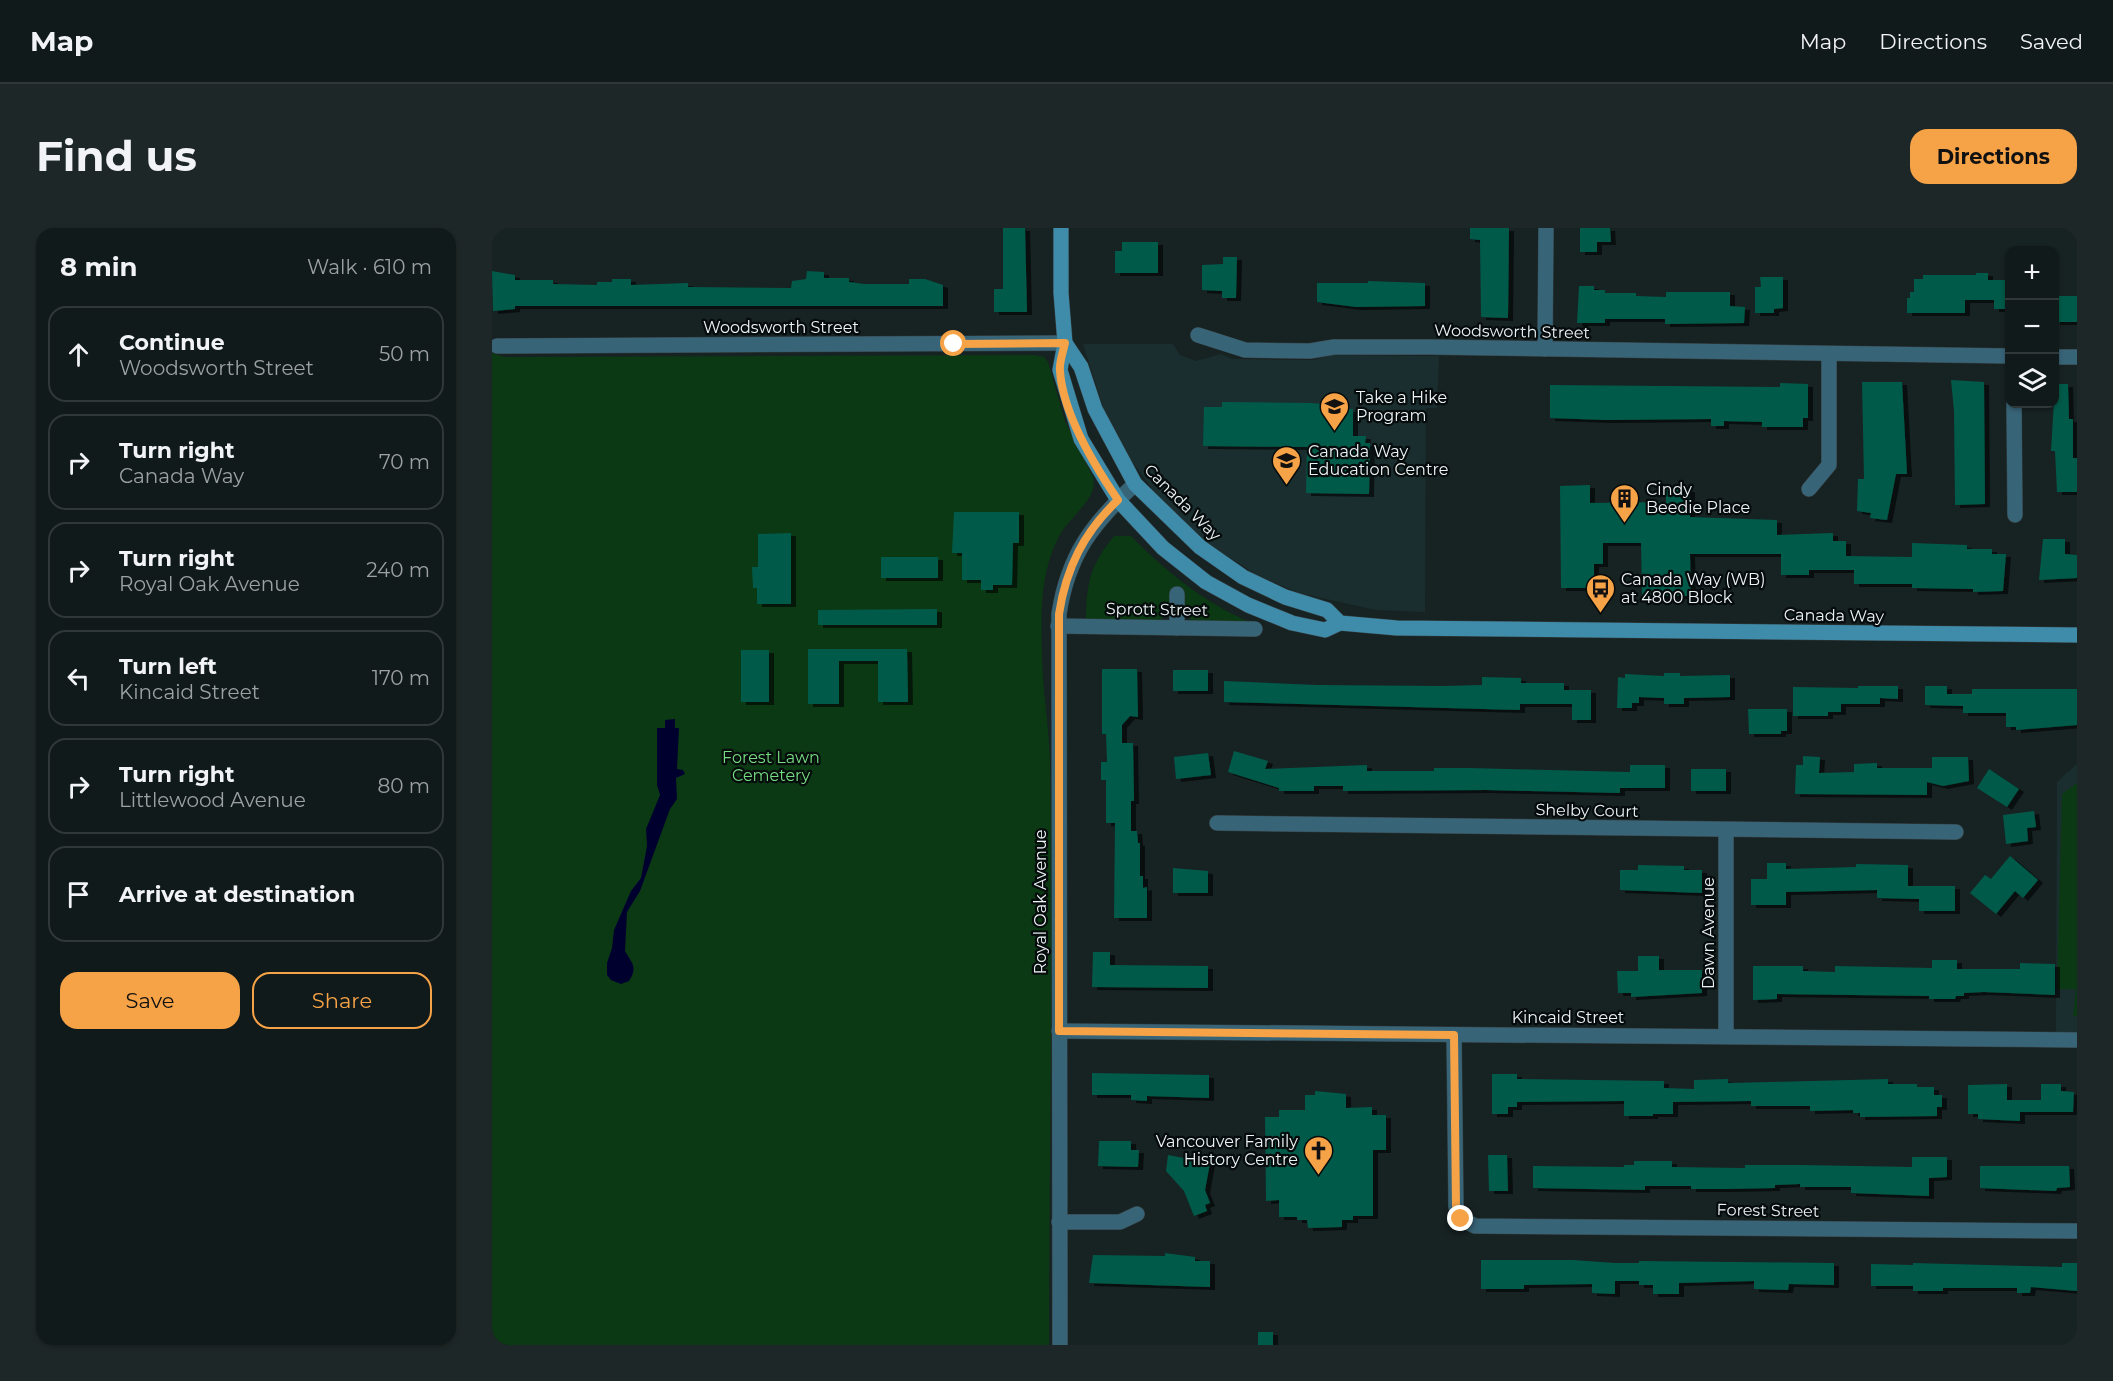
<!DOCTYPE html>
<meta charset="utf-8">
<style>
body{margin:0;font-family:Montserrat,sans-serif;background:#1e2727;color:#f1f3f6}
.controls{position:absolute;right:18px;top:18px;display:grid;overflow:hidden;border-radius:12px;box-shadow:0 2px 4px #0004}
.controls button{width:54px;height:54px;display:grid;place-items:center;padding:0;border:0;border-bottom:2px solid #303839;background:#111a1a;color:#f1f3f6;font:30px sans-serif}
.stop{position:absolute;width:18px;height:18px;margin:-14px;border:4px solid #f6a247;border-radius:50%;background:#fff}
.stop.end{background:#f6a247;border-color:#fff;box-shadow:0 2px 6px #0008}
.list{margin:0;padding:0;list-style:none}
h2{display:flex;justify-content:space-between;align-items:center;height:78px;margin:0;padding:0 24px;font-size:26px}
h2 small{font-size:20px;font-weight:400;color:#9ca1a2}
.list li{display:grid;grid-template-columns:39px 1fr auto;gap:18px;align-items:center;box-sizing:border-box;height:96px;margin:0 12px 12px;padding:0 12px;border:2px solid #303839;border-radius:18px}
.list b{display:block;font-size:22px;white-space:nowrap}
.list p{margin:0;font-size:20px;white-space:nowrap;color:#9ca1a2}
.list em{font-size:20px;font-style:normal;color:#9ca1a2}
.actions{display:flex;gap:12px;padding:18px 24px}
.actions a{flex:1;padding:14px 0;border:2px solid #f6a247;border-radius:18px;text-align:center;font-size:21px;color:#f6a247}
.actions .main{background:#f6a247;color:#111}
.icon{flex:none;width:33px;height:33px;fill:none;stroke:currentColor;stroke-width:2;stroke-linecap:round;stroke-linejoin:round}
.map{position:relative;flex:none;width:1585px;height:1117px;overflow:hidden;border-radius:18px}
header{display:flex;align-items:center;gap:36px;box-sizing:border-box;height:84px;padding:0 30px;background:#111a1a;border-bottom:2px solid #303839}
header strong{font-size:28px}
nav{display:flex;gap:33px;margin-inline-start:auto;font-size:21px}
.intro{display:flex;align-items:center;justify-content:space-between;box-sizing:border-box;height:144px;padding:0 36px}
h1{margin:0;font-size:42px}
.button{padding:15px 27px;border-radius:18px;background:#f6a247;color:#111;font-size:21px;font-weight:700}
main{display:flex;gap:36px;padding:0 36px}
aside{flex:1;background:#111a1a;border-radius:18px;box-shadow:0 2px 4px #0004}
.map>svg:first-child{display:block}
.built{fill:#1b2e2f}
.green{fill:#0b3914}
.water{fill:#00002f}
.building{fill:#065a49;filter:url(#shadow)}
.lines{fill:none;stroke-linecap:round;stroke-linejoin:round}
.minor-casing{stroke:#353f40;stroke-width:16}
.tertiary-casing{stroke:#353f40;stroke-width:16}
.secondary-casing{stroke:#353f40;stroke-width:16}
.minor{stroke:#386478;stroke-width:15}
.tertiary{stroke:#386478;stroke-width:15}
.secondary{stroke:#3f8baa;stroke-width:15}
.route{stroke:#f6a247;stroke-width:8}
.labels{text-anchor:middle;stroke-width:4.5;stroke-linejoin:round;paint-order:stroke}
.street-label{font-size:16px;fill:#ecf3f4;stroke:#060b0b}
.poi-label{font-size:16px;fill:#ecf3f4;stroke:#060b0b;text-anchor:start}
.park-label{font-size:16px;fill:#75dc81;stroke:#060b0b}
</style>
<header>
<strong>Map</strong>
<nav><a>Map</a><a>Directions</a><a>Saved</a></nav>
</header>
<div class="intro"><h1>Find us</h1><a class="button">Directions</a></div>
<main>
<aside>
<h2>8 min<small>Walk · 610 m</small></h2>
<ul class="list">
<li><svg class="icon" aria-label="ahead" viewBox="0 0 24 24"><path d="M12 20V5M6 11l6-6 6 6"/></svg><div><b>Continue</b><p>Woodsworth Street</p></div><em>50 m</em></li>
<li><svg class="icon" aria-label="right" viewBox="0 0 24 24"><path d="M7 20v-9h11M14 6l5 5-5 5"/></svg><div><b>Turn right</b><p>Canada Way</p></div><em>70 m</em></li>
<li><svg class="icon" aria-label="right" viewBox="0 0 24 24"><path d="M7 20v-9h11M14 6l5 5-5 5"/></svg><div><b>Turn right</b><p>Royal Oak Avenue</p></div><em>240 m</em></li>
<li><svg class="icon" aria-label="left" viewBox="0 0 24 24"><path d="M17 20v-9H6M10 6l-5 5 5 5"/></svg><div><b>Turn left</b><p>Kincaid Street</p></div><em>170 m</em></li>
<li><svg class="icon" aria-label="right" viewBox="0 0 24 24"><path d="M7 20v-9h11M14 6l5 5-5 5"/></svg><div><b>Turn right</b><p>Littlewood Avenue</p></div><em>80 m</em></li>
<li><svg class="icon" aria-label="arrive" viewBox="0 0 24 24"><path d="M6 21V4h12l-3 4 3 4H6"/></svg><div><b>Arrive at destination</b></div></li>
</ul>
<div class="actions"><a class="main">Save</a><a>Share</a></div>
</aside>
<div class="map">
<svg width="1585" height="1117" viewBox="0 0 1585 1117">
<defs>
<filter id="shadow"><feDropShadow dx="5" dy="3" stdDeviation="0" flood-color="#0009"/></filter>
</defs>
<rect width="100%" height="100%" fill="#172223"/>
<!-- built -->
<g class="built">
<path d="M591 116H681L688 127 704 133 729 126 740 131 821 132 840 127 947 128 945 180H934L933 384 884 382 807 365 765 347 721 319 697 300 664 266 638 231 613 185Z"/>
<path d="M1585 536V804H1564L1565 554Z"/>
</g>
<!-- green -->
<g class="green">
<path d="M0 125 12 129 542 127 552 129 556 134 573 193 601 249C607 269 579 288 569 305 548 342 549 383 550 424 550 460 557 496 558 533 562 727 557 922 557 1117H0Z"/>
<path d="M622 308H639C674 344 713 375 760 395L702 394C689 385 690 375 690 361L682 360 678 385 666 393 594 391C594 355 599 336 622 308Z"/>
<path d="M1585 555V788H1581L1584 761H1565L1570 566Z"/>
</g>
<!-- water -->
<path class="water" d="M183 491V500H187L185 541 191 542 193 546 184 550 185 571 178 581 148 663 135 684 133 723C140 735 146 739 137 753L129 756 119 752 115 747V735L120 720 122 702 139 663 149 650 155 618 154 601 168 567 165 557V500H173V492Z"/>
<!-- building -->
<g class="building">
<path d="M511 0H533L535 84H502V61H511Z"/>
<path d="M978 0H1017L1016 90 989 89 988 12 978 11Z"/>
<path d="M1088 0H1118L1119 14H1105V24H1088Z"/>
<path d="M630 14H666V45H623V23H630Z"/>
<path d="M731 29H745L744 70H730V63L710 62V37L731 36Z"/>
<path d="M0 43 23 47V52H61V56L105 57V54H120V51H139V57L196 55V59L299 60 300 53 314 51 315 43 332 44V50H357V54L372 56H417V51H433L451 57V78H23V81L1 83Z"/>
<path d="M1484 45H1496V52H1518V81H1502V72H1473V85H1415V70H1418V64H1422V51H1431V47H1484Z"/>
<path d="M1268 49H1291V80L1282 81V85H1263V59H1269Z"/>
<path d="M876 53 933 55V78L864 79 825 74V55H876Z"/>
<path d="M1087 58H1102V62H1113V65H1144V68L1174 69V64H1238V78L1253 79 1252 95 1173 96V91H1113V95H1085Z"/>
<rect x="1563" y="68" width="22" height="26"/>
<path d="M1459 152 1492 154 1493 276 1463 277 1462 183Z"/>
<path d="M1370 154H1410L1415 246H1404L1395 292 1378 290 1379 285 1365 283 1366 251H1372Z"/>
<path d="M1288 155 1316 156V190H1311V199H1270V194L1232 193V198H1219V191L1114 192 1058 190V157L1288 159Z"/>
<path d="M1563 156H1576L1577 191H1581V230H1585V264H1565L1563 223H1559Z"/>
<path d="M730 174 819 175 840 177V181H861V208H874L873 215H878L877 266 814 265 815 219 711 218 712 179H730Z"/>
<path d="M1098 257V275L1174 274V261H1198V289L1285 292V307L1341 305V313H1354V328L1420 329V315L1475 317V321H1500V326H1514L1511 363 1481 364V361L1420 360V356H1362V342H1317V347H1289V326H1198L1199 368H1150L1149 315H1111V336H1102V360H1069L1068 258Z"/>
<path d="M462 284H527V315H521L520 357H501V362H489V352H470V325H460Z"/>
<path d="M299 305V376H265V360H261L260 339H266V306Z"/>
<path d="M1551 311H1573V326L1585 327V350L1547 352Z"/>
<rect x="389" y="329" width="57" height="21"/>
<path d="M445 381V397H326V382Z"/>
<path d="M316 421H415L416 474H386V433H347V476H316Z"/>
<rect x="249" y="422" width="28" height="52"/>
<path d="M610 441H645L646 489 638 488 630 497V515H641L642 573H639V603H645L646 615H648V648H651V660L655 659V690H622L623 595H614V552H609V534H615L614 506H610Z"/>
<rect x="681" y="442" width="35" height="21"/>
<path d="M1172 445H1188V448L1238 447V469L1192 470V476H1172V470L1147 469V475H1140V480H1125L1126 449 1133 450V446L1172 448Z"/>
<path d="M990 449 1029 450V455H1072V462H1099V492H1080V476H1028V482L732 474V453L825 457 951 458 990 457Z"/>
<path d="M1366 458H1406V471L1388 470V476H1349V484H1336V488H1301V459L1366 460Z"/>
<path d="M1433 458H1455V466H1480V461H1585V497L1524 502V499H1514V485H1471V478L1433 477Z"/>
<path d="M1256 481H1295V503H1289V506H1257Z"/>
<path d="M742 523 776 533 773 541 875 537V543H942V540H977L1138 544V537H1173V560H1128V565L994 562 851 563V558H822V563H787V560L736 544Z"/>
<path d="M716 525 719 547 684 551 682 529Z"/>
<path d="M1311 528 1328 529 1327 545 1362 544V536L1385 535V540H1440V529H1476L1477 553 1451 558 1435 554V567L1303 566 1304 537H1311Z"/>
<rect x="1199" y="541" width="35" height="22"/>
<path d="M1497 541 1527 561 1515 579 1485 560Z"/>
<path d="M1542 583 1544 599 1535 600 1536 613 1514 616 1511 587Z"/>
<path d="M1518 628 1546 652 1531 670 1523 663 1504 686 1478 665 1493 647 1499 651Z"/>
<path d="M1275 635H1294V641L1364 639V636L1416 637V658H1463V683H1427V671L1385 670V662L1294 664V677H1259V651H1275Z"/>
<path d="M1146 637 1192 638V642H1210V665L1128 662V642H1146Z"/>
<path d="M681 640 716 643V665H681Z"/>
<path d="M601 724H618V737L716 738V760L600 759Z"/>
<path d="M1146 728H1167V742H1210V765L1139 769V765H1126L1125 743H1146Z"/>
<path d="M1440 732H1465V741H1528V735L1563 736V767L1492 764 1472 765V768H1464L1463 771H1437V768L1285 766V771L1261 772V738H1311V743L1343 744V738L1440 740Z"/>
<path d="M600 845 717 847V870L655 868V873L639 872V867H600Z"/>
<path d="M1000 846H1025V851L1172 853V860L1202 861V852L1236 851V855L1396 851V856H1425V859H1442V867H1450V879H1445V888L1368 889V885H1361V882L1318 883V878H1259V873L1181 874V886H1161V888H1132V873L1025 874V879H1016V886H1000Z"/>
<path d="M1515 856V872H1549V856H1569V863L1582 864 1581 884H1528V893L1486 891V886H1476V857Z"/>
<path d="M823 863 854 866V880L880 879V887H894V922H881V988H861V992H850V999L816 1000 815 992H805V989H787V972L774 973 773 889H787V882H813V867H823Z"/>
<path d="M607 913H639V922H647L646 939 606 938Z"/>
<path d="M676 927 718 935 713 962 718 975 713 977 715 983 702 988 692 963 674 943Z"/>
<path d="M996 927H1015L1016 963H997Z"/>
<path d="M1420 929H1455V949L1437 950V968L1359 965V959H1308V956L1283 957V960L1234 961H1199V958H1153V962L1041 960V938L1132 939V937H1142V933H1180V939L1253 940V937H1309L1420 939Z"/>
<path d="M1488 938H1577L1578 959 1565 960 1564 963 1488 960Z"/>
<path d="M673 1025 703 1029V1033H718V1059L597 1055 601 1027 673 1028Z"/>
<path d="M989 1032H1081L1123 1035H1147V1033L1342 1035V1057L1297 1056 1296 1062 1262 1061V1053L1187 1055V1066H1161V1057H1147V1053H1123V1066L1100 1065V1056L1032 1057V1061H989Z"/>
<path d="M1421 1035 1570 1039V1035H1585V1063L1539 1059 1538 1065H1525V1060H1451V1063H1421V1058H1379V1036L1421 1037Z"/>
<rect x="766" y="1104" width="15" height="13"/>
</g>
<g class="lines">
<defs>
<g id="minor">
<path d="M706 107 753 122 818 123 842 119H937L1518 128"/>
<path d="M5 118 573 115"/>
<path d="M1053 121 1054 0"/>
<path d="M1562 129H1585"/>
<path d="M1522 176 1523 287"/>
<path d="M1317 261 1337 237V127"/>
<path d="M566 398 763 401"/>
<path d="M685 400V366"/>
<path d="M725 595 1464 604"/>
<path d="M1234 602V808"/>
<path d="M567 803 1585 812"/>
<path d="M962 807 964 979 969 991 983 998 1585 1003"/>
<path d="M567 994H628L645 986"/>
</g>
<path id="tertiary" d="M568 1117 567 386C576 327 600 296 643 256"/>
<g id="secondary">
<path d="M569 0V65L573 115 568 142 589 211 626 272 671 320 714 354 756 377 800 395 833 402 848 395"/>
<path d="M573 115 589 139 603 181 643 256 708 319 751 349 793 369 835 382 848 395 905 400 1585 407"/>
</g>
</defs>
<!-- minor casing -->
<use href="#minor" class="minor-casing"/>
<!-- tertiary casing -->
<use href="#tertiary" class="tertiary-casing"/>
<!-- secondary casing -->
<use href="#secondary" class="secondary-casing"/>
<!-- minor -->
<use href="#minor" class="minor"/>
<!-- tertiary -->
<use href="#tertiary" class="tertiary"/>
<!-- secondary -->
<use href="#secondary" class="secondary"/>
</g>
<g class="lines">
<!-- route -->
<path class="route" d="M462 116 573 115C571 124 567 135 568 143 571 186 602 237 626 272 592 304 574 340 567 386V803L962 807 964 979 969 991"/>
</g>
<!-- icons -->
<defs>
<symbol id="school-pin" viewBox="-11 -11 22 30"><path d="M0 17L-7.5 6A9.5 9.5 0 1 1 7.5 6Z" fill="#f6a247" stroke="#060b0b"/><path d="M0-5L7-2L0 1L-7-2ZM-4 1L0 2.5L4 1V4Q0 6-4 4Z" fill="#111"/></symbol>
<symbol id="building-pin" viewBox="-11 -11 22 30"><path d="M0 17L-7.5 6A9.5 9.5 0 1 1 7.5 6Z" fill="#f6a247" stroke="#060b0b"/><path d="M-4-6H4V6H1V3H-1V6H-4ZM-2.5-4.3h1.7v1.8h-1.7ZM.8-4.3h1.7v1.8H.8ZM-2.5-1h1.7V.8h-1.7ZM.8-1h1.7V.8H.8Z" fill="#111"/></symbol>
<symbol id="bus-pin" viewBox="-11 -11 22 30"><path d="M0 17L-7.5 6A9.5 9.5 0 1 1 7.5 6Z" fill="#f6a247" stroke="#060b0b"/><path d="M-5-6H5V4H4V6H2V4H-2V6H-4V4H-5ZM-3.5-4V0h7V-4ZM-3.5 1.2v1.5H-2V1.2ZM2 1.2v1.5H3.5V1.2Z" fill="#111"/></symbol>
<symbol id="church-pin" viewBox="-11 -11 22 30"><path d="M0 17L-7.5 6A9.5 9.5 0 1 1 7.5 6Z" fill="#f6a247" stroke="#060b0b"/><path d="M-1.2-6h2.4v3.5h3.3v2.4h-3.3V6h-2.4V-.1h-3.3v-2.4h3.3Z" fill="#111"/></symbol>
</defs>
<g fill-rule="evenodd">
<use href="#school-pin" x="826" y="162" width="33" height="45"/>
<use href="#school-pin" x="778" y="216" width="33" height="45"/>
<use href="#building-pin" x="1116" y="254" width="33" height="45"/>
<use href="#bus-pin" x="1092" y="344" width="33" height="45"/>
<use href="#church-pin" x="810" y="906" width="33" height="45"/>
</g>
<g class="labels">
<!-- street labels -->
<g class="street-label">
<text x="289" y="105">Woodsworth Street</text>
<text transform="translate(1020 103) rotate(1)" y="6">Woodsworth Street</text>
<text transform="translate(691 274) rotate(45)" y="6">Canada Way</text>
<text transform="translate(665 381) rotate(1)" y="6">Sprott Street</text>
<text transform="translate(1342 387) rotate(1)" y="6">Canada Way</text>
<text transform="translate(1095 582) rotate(1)" y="6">Shelby Court</text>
<text transform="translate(548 674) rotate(-90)" y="6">Royal Oak Avenue</text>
<text transform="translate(1216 705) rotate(-90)" y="6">Dawn Avenue</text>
<text x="1076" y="795">Kincaid Street</text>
<text transform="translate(1276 982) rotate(1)" y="6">Forest Street</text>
</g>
<!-- poi labels -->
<g class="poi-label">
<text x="864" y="175">Take a Hike<tspan x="864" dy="18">Program</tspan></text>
<text x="816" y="229">Canada Way<tspan x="816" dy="18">Education Centre</tspan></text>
<text x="1154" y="267">Cindy<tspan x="1154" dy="18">Beedie Place</tspan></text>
<text x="1129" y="357">Canada Way (WB)<tspan x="1129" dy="18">at 4800 Block</tspan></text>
<text x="806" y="919" text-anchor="end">Vancouver Family<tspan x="806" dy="18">History Centre</tspan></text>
</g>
<!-- park labels -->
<g class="park-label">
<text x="279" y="535">Forest Lawn<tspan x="279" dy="18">Cemetery</tspan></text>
</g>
</g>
</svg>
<div class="controls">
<button>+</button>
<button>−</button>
<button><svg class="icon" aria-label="layers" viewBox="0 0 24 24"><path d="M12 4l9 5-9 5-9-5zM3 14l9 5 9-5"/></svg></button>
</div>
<div class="stop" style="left:462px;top:116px"></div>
<div class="stop end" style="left:969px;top:991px"></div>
</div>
</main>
